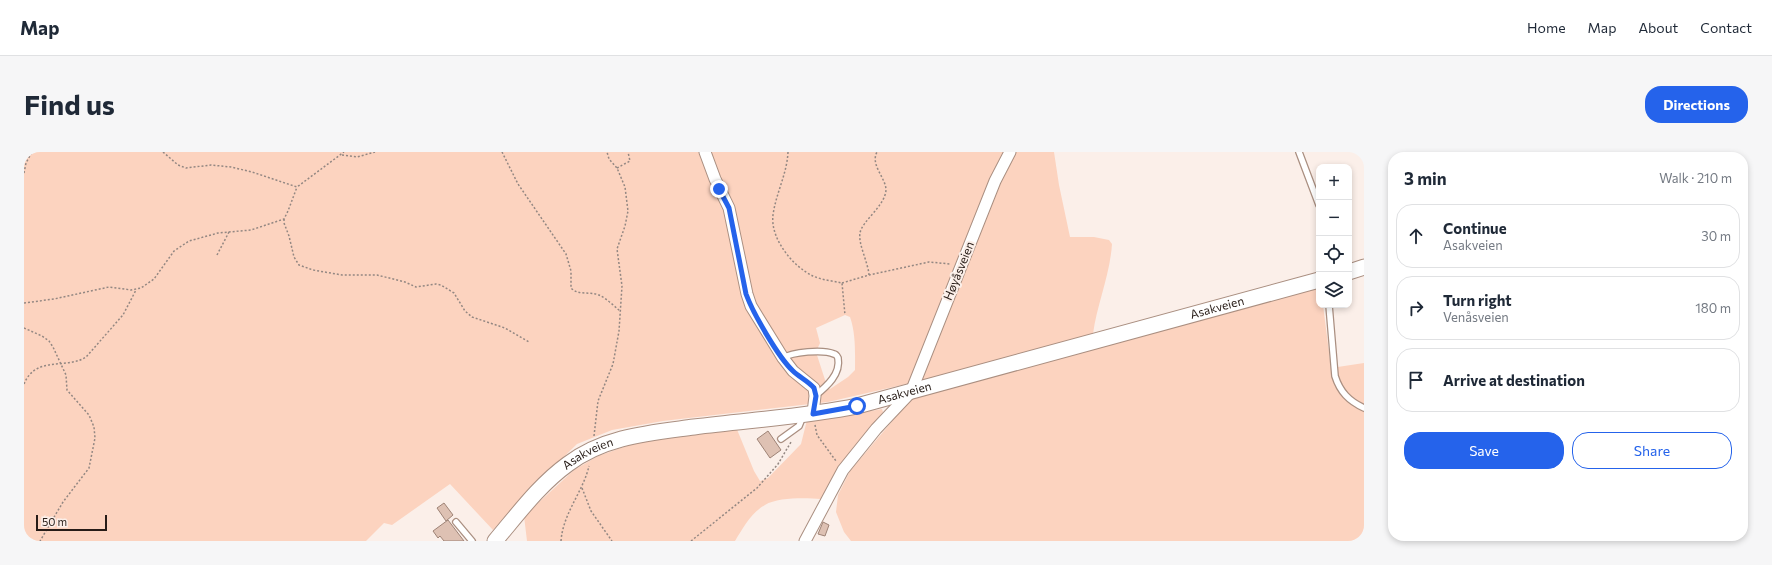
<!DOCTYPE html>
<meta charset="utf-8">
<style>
body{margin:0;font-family:Commissioner,sans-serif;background:#f6f6f7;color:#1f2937}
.controls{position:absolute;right:12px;top:12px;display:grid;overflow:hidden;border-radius:8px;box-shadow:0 2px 6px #0003}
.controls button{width:36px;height:36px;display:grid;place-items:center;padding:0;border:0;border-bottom:1px solid #e0e1e3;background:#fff;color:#1f2937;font:20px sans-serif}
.scale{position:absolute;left:12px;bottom:10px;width:71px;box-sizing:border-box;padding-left:4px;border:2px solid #271c17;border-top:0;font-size:11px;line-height:14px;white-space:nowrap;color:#271c17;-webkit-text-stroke:3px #fbefe9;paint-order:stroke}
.stop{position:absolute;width:12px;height:12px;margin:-9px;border:3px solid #2563eb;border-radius:50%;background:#fff}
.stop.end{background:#2563eb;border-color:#fff;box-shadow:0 1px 4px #0008}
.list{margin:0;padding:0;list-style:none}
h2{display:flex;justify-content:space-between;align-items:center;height:52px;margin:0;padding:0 16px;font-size:17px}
h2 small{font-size:13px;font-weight:400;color:#747a83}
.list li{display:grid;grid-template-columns:26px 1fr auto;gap:12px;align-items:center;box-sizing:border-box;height:64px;margin:0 8px 8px;padding:0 8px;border:1px solid #e0e1e3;border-radius:16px}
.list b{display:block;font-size:15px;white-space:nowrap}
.list p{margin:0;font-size:13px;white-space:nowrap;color:#747a83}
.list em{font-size:13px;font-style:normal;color:#747a83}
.actions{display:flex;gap:8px;padding:12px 16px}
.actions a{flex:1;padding:9px 0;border:1px solid #2563eb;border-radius:16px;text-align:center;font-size:14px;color:#2563eb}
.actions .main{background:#2563eb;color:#fff}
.icon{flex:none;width:22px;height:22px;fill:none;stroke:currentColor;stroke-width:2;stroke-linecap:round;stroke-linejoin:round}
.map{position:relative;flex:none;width:1340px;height:389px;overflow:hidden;border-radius:16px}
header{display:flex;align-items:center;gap:24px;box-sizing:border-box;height:56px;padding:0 20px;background:#fff;border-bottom:1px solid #e0e1e3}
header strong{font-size:19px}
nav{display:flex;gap:22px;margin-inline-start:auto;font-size:14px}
.intro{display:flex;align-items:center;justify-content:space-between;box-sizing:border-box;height:96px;padding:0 24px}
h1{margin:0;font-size:28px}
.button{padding:10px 18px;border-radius:16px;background:#2563eb;color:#fff;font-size:14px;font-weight:700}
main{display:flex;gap:24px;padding:0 24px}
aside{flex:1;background:#fff;border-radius:16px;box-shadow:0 2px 6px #0003}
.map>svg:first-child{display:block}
.green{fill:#fcd3bf;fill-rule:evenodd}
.building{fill:#dec1b3;stroke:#9e8376}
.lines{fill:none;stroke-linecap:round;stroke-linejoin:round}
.lane-casing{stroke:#aa8f81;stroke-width:8}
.street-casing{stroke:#aa8f81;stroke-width:13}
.secondary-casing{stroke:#aa8f81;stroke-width:17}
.path{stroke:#938782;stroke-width:1.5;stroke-dasharray:2 2;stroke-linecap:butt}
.lane{stroke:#fff;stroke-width:5.5}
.street{stroke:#fff;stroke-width:11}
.secondary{stroke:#fff;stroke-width:15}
.route{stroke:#2563eb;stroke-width:5}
.labels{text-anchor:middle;stroke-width:4;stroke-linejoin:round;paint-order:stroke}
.street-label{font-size:12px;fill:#271c17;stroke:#fbefe9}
</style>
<header>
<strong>Map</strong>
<nav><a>Home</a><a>Map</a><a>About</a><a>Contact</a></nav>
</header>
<div class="intro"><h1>Find us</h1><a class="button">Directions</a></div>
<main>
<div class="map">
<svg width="1340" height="389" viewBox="0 0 1340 389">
<rect width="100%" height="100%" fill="#fbefe9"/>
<!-- green -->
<g class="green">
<path d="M0 0H1030L1035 33 1046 85H1070L1085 88 1088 92C1086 123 1073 152 1069 182L904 227 804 250 639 269 588 278 553 292 515 329 469 378 426 332 368 373 360 371 342 389H0ZM821 163 826 165C832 182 831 201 831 218L824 225 806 237 803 234 792 200 796 191 792 176Z"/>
<path d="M1295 136V153H1299L1307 216 1340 211V389H827L820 380 812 360 814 343 826 319 887 247 1191 163Z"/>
<path d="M858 257 859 260 827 298 797 347C782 346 754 345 741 353 727 361 719 376 711 389H503L500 364 550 318 574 304 617 289 712 275 730 319 736 329 744 326 777 292 783 268 817 264Z"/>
</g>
<!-- building -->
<g class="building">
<path d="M744 279 757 298 746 306 733 287Z"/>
<path d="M420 351 429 363 422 369 413 356Z"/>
<path d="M424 368 440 389H420L416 384 414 386 409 379Z"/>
<path d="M799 370 805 373 801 384 794 382Z"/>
</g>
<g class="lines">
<defs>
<g id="lane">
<path d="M1275 0 1295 53"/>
<path d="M1305 153 1311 224C1316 240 1325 249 1340 256"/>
<path d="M759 206C768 200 799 197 810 202 812 202 813 204 814 206 817 222 803 234 791 244"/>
<path d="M757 287 775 274 779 264"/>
<path d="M432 370 448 389"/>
</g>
<g id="street">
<path d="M681 0 691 27 705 56 723 142 727 154 759 206 769 219 790 236 791 244 789 261"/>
<path d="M781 389 819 318 852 277 887 240 971 29 986 0"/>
</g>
<g id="secondary">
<path d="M1325 120 1340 115"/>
<path id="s1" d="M471 389C494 362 515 333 544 312 581 284 626 281 670 275 724 268 780 265 833 254L1295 128"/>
</g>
</defs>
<!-- lane casing -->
<use href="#lane" class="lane-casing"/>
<!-- street casing -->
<use href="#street" class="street-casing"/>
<!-- secondary casing -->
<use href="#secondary" class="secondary-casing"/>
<!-- path -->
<g class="path">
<path d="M139 0 154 13 162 16 187 13 207 15 228 20 273 35 320 0"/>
<path d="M478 0 494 32 542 102 547 119V136C555 144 565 139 575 143 582 146 590 154 596 159"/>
<path d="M764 0C763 22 752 41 749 63 746 86 768 114 789 124 798 128 809 129 818 131L821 163"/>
<path d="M318 3 333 5 351 0"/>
<path d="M593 16 606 9 604 0"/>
<path d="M0 21 2 11 8 0"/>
<path d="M260 67V71L265 84 270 105 275 113 289 118 318 123H353L381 130 392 135 412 132 417 133 430 141 441 159 448 165 481 176 505 190"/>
<path d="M193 103 205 80"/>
<path d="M845 123C844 110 834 92 836 81 838 69 861 54 862 38 862 26 846 13 853 0"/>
<path d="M818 131 845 123 905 110 926 112"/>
<path d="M0 151 30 147 85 135 107 138 117 136 130 127 150 99 165 89 194 81 227 78 260 67 264 59 273 35"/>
<path d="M0 176 18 184 25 189 29 195 42 223 43 238 65 263 70 275 71 286 65 316 39 350 16 389"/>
<path d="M0 232C12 203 42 218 62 205L99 163 112 138"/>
<path d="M791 273 793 283 812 309"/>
<path d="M570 284 574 249 589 212 595 179 598 134 593 97 601 74 604 59 601 35 593 16 585 7 583 0"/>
<path d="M558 336 567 359 588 389"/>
<path d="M537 389C539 361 559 340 565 314"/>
<path d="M667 389 733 336 754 312 767 290"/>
</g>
<!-- lane -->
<use href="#lane" class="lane"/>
<!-- street -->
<use href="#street" class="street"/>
<!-- secondary -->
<use href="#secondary" class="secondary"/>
</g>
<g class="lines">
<!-- route -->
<path class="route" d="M695 37 705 56 722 142C729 161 754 205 769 219 775 225 784 229 790 236L792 244 789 262 833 254"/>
</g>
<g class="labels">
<!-- street labels -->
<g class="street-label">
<text transform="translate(935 119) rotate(-68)" y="4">Høyåsveien</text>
<text dy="4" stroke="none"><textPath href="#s1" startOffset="777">Asakveien</textPath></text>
<text dy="4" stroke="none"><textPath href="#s1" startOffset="453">Asakveien</textPath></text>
<text dy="4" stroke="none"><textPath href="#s1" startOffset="129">Asakveien</textPath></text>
</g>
</g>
</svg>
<div class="controls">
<button>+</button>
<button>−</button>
<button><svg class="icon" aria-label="locate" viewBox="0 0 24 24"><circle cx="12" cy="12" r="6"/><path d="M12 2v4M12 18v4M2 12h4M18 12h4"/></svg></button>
<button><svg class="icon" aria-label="layers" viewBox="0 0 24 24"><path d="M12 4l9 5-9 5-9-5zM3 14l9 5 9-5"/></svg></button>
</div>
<div class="scale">50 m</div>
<div class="stop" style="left:833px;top:254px"></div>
<div class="stop end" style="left:695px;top:37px"></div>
</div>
<aside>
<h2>3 min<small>Walk · 210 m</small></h2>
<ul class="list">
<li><svg class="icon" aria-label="ahead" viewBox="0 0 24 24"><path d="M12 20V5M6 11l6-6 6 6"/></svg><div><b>Continue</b><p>Asakveien</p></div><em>30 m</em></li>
<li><svg class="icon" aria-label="right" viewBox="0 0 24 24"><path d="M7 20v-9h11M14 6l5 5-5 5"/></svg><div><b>Turn right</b><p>Venåsveien</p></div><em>180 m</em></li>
<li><svg class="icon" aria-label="arrive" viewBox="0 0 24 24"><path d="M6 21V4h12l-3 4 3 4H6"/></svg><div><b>Arrive at destination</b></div></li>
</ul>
<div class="actions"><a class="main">Save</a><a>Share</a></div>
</aside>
</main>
